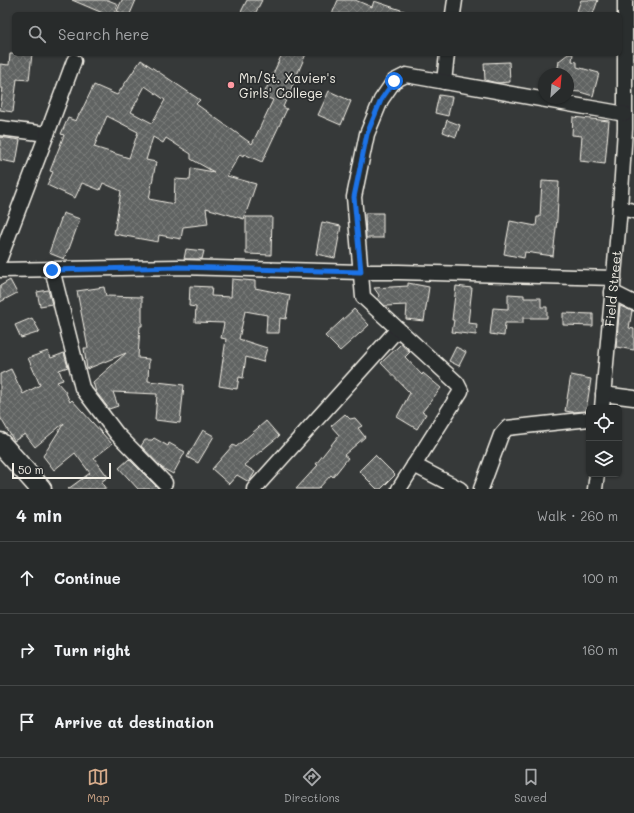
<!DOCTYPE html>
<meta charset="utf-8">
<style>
body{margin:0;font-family:Mali,sans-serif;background:#343737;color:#f1f3f6}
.controls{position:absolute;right:12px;bottom:12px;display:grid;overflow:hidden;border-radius:6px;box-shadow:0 1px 3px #0004}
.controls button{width:36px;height:36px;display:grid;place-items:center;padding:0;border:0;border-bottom:1px solid #444747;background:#282b2b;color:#f1f3f6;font:20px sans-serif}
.compass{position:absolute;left:538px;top:68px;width:36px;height:36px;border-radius:50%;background:#282b2b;box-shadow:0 1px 3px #0004;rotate:26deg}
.scale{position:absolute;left:12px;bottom:10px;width:99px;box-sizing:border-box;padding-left:4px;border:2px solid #f4f1e8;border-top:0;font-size:11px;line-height:14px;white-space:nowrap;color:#f4f1e8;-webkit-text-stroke:3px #2a2d2e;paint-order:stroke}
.stop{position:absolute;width:12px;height:12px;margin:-9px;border:3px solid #1a73e8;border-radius:50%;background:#fff}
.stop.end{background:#1a73e8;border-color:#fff;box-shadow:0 1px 4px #0008}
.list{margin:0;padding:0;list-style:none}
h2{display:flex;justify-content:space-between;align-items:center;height:52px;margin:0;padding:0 16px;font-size:17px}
h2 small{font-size:13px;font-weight:400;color:#a5a7a9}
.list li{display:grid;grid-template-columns:26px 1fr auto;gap:12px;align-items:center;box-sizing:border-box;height:72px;padding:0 16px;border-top:1px solid #444747}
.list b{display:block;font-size:15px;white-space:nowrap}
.list em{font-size:13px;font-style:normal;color:#a5a7a9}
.icon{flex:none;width:22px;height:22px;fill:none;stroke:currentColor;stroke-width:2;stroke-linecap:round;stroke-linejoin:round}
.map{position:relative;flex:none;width:634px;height:489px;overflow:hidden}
.search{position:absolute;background:#282b2b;box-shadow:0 1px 3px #0004;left:12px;right:12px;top:12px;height:44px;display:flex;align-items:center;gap:10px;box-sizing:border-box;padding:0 14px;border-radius:6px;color:#a5a7a9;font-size:15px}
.sheet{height:268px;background:#282b2b}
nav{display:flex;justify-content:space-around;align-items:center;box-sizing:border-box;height:56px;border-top:1px solid #444747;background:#282b2b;font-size:11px;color:#a5a7a9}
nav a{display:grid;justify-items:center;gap:2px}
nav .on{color:#d6ab8b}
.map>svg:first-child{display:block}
.building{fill:url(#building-cross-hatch);stroke:#f4f1e8;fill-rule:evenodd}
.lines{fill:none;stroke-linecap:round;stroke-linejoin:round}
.street-casing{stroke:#f4f1e8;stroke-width:17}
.secondary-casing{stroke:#f4f1e8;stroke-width:23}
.street{stroke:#2a2d2e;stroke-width:14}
.secondary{stroke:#2a2d2e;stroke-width:20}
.route{stroke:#1a73e8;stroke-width:5}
.poi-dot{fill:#ff9aa2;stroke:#2a2d2e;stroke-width:1.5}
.labels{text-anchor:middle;stroke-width:3.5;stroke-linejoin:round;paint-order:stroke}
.poi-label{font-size:13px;fill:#f4f1e8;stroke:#2a2d2e;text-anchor:start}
.street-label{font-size:13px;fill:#f4f1e8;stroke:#2a2d2e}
</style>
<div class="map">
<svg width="634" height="489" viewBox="0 0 634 489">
<defs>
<pattern id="building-cross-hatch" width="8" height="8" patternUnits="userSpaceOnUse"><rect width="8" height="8" fill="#616362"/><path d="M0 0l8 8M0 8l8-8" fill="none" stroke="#787a78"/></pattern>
</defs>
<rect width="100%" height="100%" fill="#363939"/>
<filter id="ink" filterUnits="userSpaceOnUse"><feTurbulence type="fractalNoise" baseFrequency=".025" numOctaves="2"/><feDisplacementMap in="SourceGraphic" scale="8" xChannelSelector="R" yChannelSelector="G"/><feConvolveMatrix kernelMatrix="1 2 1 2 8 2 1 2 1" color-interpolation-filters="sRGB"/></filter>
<g filter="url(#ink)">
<!-- building -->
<g class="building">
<path d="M72 0H108L118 4 114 14H105Z"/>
<path d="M122 0H136L130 14H124L117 11Z"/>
<path d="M247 0H262L255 14H240Z"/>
<path d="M338 0H355L372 7 374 1 407 12V14H332Z"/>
<path d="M581 0H598L593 14H576Z"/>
<path d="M10 54H32L29 80 17 79 13 112 0 110 3 88H0V64L9 65Z"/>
<path d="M282 54H306L283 107 287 109 262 162 244 154 243 156 240 154 227 176 256 184 244 219 206 208 208 224 183 227 181 239 159 235 158 242 114 234 121 191 103 183 100 190 82 183 75 198 47 185 53 172 50 171 64 135 61 134 68 118 76 121 79 114H80L94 85 117 95 141 60 200 100 196 104 252 144 273 100 263 96ZM145 86 165 100 152 123 131 112ZM107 116 138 132 129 158 94 147ZM153 137 163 143 166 138 191 154V159L214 172 191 168 190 180 175 179 174 204 149 199 156 162 146 160Z"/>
<path d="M568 54H573L572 61 577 62V67L599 73 593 96 580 92 568 91V74H557L559 61Z"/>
<path d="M509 62 510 82 497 83 485 80 484 63Z"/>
<path d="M329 91 351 101 341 125 318 115Z"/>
<path d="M439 95 452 97 448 116 435 113Z"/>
<path d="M573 117 609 121 605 164 580 161 582 136 572 135Z"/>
<path d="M447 120 460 125 456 137 443 132Z"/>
<path d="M0 137 20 140 16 163 0 160Z"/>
<path d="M542 181 559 182 557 219 553 256 525 252 524 258 504 254 510 221 536 226 537 217H540Z"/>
<path d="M63 213 80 219 69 249H68L64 259 49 253Z"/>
<path d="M365 213H383V238H366Z"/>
<path d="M246 217H272L271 255 246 254Z"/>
<path d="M322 222 341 226 335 258 316 254Z"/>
<path d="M186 249 204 251 202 259H184Z"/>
<path d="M232 279 255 281V288L290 295 286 319 280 318 279 333H266L267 315 245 311 239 339 267 348 263 362 246 357 243 378 239 377 237 389 219 386 226 339 221 338 224 323 195 322 196 307 189 306 190 286 212 287 211 296 231 297Z"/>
<path d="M10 280 17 293 0 302V286Z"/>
<path d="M408 283 429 287 424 321 406 319 407 305 385 306 378 299 379 295 374 288 408 286Z"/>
<path d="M456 286 472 288 468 323 477 324 476 335 452 332 454 320H452Z"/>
<path d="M104 287 106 296 142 297V326H140L138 358 149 359 148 381 184 385 180 423 155 420 157 394 113 392 118 406 109 409 96 392 93 382 126 353 87 369 84 348H88L77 291Z"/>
<path d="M48 290 52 304 40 306 37 292Z"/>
<path d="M508 294 524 295V298H541V307H547V318H523V323H505L504 336 490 334 493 308 508 309Z"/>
<path d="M620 306 632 311 629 328 634 329V350L616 347Z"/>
<path d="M354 309 369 325 340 351 325 336Z"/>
<path d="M563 313 593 314V326L563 325Z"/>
<path d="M32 318 40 332 21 338 15 325Z"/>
<path d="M401 344 410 352 405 357 422 375 423 373 441 388 422 412 426 414 417 429 397 417 410 393 381 363Z"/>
<path d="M456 347 466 352 459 366 449 361Z"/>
<path d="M48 351 51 358 64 353 68 367 59 370 63 380 57 382 65 391 70 402 72 400 112 444 94 458 108 477 101 482 106 489H68L90 473 75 453 54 470 43 456 64 423 35 447 25 434 14 441 0 417V374L11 369 23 394 40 385 28 358Z"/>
<path d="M571 375 591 379 586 411 572 412 565 411Z"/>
<path d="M345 414 350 419 355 418 362 426 358 428 365 437 344 455 348 458 333 477 331 475 318 489H296L318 465 316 464 339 435 331 426Z"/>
<path d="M266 421 279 436 244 465 255 472 249 482 237 475 229 484 212 469 233 445 236 447Z"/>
<path d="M203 430 214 436 198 463 187 457Z"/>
<path d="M154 438 168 446 169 443 185 452 173 474 162 468 141 446 145 440H152Z"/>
<path d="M375 455 395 475 381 489H377L359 471Z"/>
<path d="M129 459 159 489H138L119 468Z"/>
</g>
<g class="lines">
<defs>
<g id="street">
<path d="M453 14 455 0"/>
<path d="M444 82 447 54"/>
<path d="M0 128 47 134 0 258"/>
<path d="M47 134 74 61"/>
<path d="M620 208 634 211"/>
<path d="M52 269 82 388 117 434 165 483"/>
<path d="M0 270 179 267 361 272H399L614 278"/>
<path d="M612 292 634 303"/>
<path d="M603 394 634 398"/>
<path id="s1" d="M602 408 620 208 625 129V0"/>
<path d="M414 465 460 489"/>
<path d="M254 489 398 329"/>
<path d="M399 489 461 391 457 383 363 297 354 197 367 134 381 100 394 81 406 75 625 114"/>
<path d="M481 489 501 435 507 428 589 419"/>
<path d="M595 489 597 474"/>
</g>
<path id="secondary" d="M0 443 41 489"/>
</defs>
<!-- street casing -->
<use href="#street" class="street-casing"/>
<!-- secondary casing -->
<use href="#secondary" class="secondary-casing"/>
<!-- street -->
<use href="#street" class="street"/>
<!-- secondary -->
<use href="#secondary" class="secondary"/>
</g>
</g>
<g class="lines" filter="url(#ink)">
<!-- route -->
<path class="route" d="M52 270 179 267 361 272 354 197 367 134 381 100 394 81"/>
</g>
<!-- markers -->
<circle class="poi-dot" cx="231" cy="85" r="4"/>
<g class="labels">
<!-- poi labels -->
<g class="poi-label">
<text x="239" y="83">Mn/St. Xavier's<tspan x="239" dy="15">Girls' College</tspan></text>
</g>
<!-- street labels -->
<g class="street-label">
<text dy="5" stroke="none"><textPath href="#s1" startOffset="120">Field Street</textPath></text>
</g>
</g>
</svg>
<div class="controls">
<button><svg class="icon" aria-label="locate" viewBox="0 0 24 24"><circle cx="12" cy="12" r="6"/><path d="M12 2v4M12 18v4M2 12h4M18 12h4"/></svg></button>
<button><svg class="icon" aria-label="layers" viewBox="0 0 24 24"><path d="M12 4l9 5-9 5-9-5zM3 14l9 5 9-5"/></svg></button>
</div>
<svg class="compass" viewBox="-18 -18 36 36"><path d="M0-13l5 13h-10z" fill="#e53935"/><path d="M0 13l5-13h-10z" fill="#a5a7a9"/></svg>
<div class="scale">50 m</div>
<div class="stop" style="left:394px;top:81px"></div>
<div class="stop end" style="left:52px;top:270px"></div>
<div class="search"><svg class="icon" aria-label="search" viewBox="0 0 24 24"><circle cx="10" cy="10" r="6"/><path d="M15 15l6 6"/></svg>Search here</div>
</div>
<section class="sheet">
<h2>4 min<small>Walk · 260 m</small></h2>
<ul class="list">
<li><svg class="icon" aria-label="ahead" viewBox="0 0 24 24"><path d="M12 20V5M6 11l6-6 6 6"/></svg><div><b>Continue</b></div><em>100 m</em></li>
<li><svg class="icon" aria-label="right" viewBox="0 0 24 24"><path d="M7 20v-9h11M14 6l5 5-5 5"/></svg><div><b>Turn right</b></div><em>160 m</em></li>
<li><svg class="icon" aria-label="arrive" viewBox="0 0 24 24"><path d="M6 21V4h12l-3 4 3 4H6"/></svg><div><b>Arrive at destination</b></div></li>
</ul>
</section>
<nav>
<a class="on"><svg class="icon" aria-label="map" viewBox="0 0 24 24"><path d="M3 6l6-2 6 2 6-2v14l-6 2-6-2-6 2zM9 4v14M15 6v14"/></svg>Map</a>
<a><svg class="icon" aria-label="directions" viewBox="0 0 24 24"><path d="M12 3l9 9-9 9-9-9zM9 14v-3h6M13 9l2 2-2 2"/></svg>Directions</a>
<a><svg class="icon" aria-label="saved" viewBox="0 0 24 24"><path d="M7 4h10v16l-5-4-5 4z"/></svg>Saved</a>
</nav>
